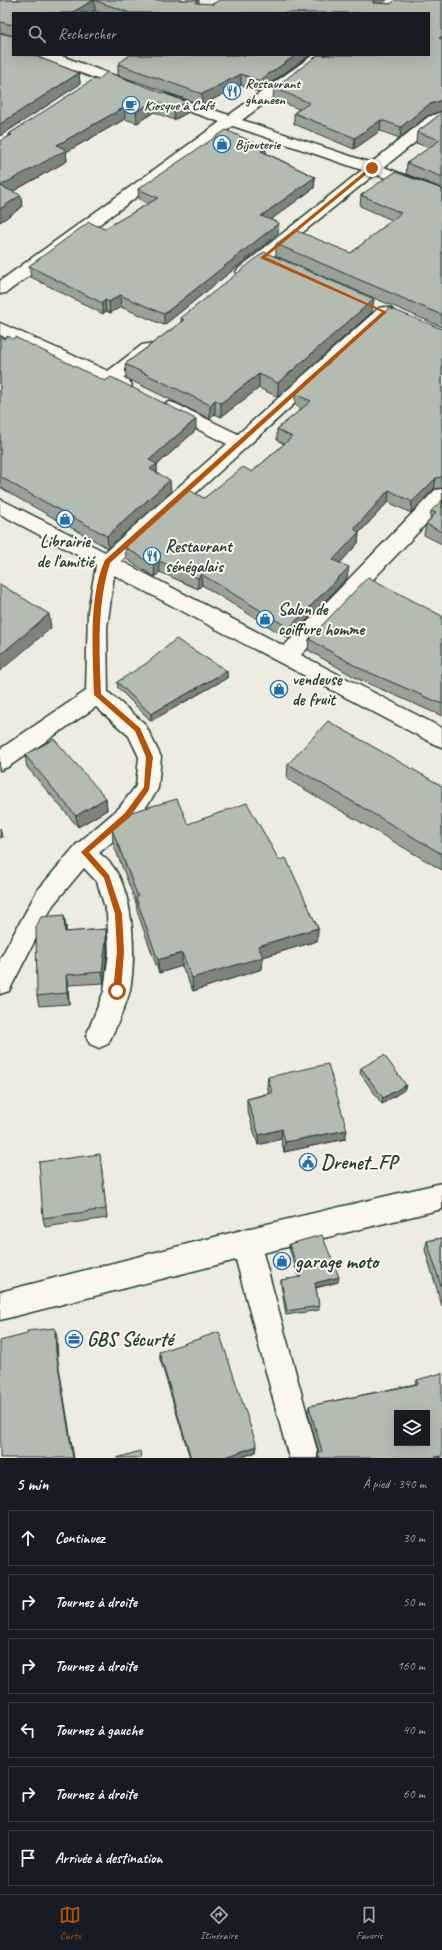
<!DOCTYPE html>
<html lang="fr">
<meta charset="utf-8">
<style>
body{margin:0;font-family:Caveat,sans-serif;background:#20242c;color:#f1f3f6}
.controls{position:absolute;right:12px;bottom:12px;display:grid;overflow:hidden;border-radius:0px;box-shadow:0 4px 16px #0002}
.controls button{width:36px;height:36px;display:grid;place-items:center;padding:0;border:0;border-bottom:1px solid #363941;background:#171b24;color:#f1f3f6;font:20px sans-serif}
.stop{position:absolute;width:12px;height:12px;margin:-9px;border:3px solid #b45309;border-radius:50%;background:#fff}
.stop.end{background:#b45309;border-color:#fff;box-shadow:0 1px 4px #0008}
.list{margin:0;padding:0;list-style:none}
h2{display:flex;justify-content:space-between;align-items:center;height:52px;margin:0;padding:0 16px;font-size:17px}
h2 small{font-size:13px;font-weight:400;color:#9ea1a6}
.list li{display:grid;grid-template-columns:26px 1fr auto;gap:12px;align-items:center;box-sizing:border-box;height:56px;margin:0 8px 8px;padding:0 8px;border:1px solid #363941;border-radius:0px}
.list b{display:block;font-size:15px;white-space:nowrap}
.list em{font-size:13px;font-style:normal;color:#9ea1a6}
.icon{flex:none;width:22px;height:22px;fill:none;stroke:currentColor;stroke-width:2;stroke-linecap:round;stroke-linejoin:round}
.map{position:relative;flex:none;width:442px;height:1458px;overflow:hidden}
.search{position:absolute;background:#171b24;box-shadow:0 4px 16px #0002;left:12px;right:12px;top:12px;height:44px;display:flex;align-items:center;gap:10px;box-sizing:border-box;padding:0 14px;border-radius:0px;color:#9ea1a6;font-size:15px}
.sheet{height:436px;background:#171b24}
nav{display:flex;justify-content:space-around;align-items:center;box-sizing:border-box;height:56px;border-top:1px solid #363941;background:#171b24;font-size:11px;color:#9ea1a6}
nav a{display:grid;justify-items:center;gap:2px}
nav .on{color:#b45309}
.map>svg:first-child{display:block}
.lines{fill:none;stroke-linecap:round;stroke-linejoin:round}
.minor-casing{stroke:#1f3d34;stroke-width:3}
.minor{fill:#fbf7ec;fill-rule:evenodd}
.wall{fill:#9ba197;stroke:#1f3d34}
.shaded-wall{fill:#7e837b;stroke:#1f3d34}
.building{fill:#b4bbb0;stroke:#1f3d34;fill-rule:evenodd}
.route{fill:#b45309}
.labels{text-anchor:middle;stroke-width:4;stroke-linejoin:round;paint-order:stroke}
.far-poi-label{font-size:14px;font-weight:bold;fill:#1f3d34;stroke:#fbf7ec;text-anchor:start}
.poi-label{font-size:17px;font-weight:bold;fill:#1f3d34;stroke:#fbf7ec;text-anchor:start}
.near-poi-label{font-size:20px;font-weight:bold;fill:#1f3d34;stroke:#fbf7ec;text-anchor:start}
</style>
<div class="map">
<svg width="442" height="1458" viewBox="0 0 442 1458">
<rect width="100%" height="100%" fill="#eeece1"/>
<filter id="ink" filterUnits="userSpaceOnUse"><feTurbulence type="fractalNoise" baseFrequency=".025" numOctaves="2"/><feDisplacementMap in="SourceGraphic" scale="8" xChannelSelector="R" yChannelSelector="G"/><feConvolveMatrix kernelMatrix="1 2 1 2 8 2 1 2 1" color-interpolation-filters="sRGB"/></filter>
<g filter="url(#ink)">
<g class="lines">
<defs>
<g id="minor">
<path d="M39 55H59L134 83 136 86 134 89H124L41 58Z"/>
<path d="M313 55H329L242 120 371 163 428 117 442 112V121L384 167 442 190V200L375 174 250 275 244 277 238 275 236 272 238 269 362 170 233 126 6 293 0 294V281L220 122 155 100 153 97 155 94H165L229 115Z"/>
<path d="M385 307 391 308 393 312 391 316 121 561 284 646 435 490 442 489V507L301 655 442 728V747L434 744 114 575 107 628 108 692 145 724 161 757 158 788 155 794 135 822 99 853C105 858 112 864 116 871 134 900 136 957 130 990 126 1007 115 1029 108 1044L99 1048 90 1044 86 1036 104 991 109 952 107 914 97 882 84 868 53 905 9 991 0 994V959L37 891 76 845 119 808 136 786 139 757 129 736 96 707 8 767 0 770V749L86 691 88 611 96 565 0 514V499L105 552 227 444 164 412 161 408 164 404 170 402 176 404 238 434 379 308Z"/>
<path d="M0 323 108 371 142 345 148 344 154 345 157 349 123 378 129 381 132 385 129 389 123 391 0 335Z"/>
<path d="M442 1183V1209L263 1253 319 1458H289L236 1260 0 1320V1292L246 1229Z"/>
</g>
</defs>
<!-- minor casing -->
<use href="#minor" class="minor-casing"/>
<!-- minor -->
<use href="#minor" class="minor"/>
</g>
<!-- wall -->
<g class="wall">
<path d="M0 0H199V4H391L442 0V111L427 116 400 138 380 131 354 149 294 124V113L299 109 273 99 274 88 429 13H101L95 11 13 55 79 73 80 84 0 136 13 36 0 32Z"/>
<path d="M130 55H310L258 92 241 85 202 105 118 75V64Z"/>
<path d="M98 80 187 102V113L174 120 154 112 137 123 125 119 66 152 67 161 12 192 22 207 0 222 9 134Z"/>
<path d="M442 113V188L406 174 407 163 429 148 416 143 417 132Z"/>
<path d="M266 153 315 177 314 188 270 220 278 234 164 325 121 307 110 313 106 311 103 314 31 277 29 266 104 229 148 204 139 199 138 189Z"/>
<path d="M442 189V327L276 256V244L351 253 392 220 360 206 361 195Z"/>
<path d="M372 312 278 397 259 388 221 417 215 414 210 419 126 378 125 364 181 322V318Z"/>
<path d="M442 329V488L434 489 411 513 388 502 359 533 358 543 340 563 347 578 289 639 202 585 198 589 160 572 155 577 126 559 125 547 204 498 252 472 284 444 277 440V429L302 409 295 405V394Z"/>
<path d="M0 336 196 430 157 465V473L171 492 108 548 16 497 0 487Z"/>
<path d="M442 500V544L424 535 426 524 430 519 431 511Z"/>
<path d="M442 616V716L358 679 308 650 309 639Z"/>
<path d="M227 671V678L151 721 118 688 117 682Z"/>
<path d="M25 755 106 798 107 810 78 827 27 767Z"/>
<path d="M288 764 442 786V870L287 779Z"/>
<path d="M188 824 279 860 318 928 317 941 263 957 262 969 193 991 182 966 159 973 137 911 136 903 113 843 112 829Z"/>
<path d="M66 926V932L106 929 107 952 104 983 68 985 69 1004 39 1006 37 996Z"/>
<path d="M361 1068 406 1085 404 1090 382 1104 360 1073Z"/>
<path d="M268 1077 347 1130 345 1139 284 1152 281 1139 258 1145 247 1109V1099L269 1093 267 1086Z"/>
<path d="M101 1163 107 1218 45 1227 43 1218Z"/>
<path d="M442 1238V1306L425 1250 427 1241Z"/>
<path d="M289 1244 338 1282 316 1288 319 1306V1310L286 1315 281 1285V1280L299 1278 289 1248Z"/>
<path d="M159 1352 257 1446 256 1452 240 1458H190L160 1359Z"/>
<path d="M417 1380 442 1458H317L318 1453H319L308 1413 309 1406 415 1384Z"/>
</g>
<!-- shaded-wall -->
<g class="shaded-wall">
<path d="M94 0 95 11 90 13H71Z"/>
<path d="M374 0H387L372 12 373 1Z"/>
<path d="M296 55H310L258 92 259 81Z"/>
<path d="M79 73 80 84 0 136V124Z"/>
<path d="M241 74V85L202 105V94Z"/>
<path d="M442 100V111L427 116 400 138 401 127 428 105Z"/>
<path d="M154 101V112L137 123 136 112Z"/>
<path d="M187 102V113L174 120V108Z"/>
<path d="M125 107V119L66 152 67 161 1 198 0 186 57 145Z"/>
<path d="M381 120 380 131 354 149 355 138Z"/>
<path d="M266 148V158L261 151Z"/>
<path d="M315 177 314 188 261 227V216Z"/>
<path d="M21 195 22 207 0 222V209Z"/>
<path d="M279 223 278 234 164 325V314Z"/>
<path d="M120 295 121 307 110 313 109 302Z"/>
<path d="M374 299 372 312 278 397V383Z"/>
<path d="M105 300 106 311 103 314 102 303Z"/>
<path d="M259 374V388L221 417V403Z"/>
<path d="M215 400V414L210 419V405Z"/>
<path d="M196 419V430L157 465V475L150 481 149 460Z"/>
<path d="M436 478 434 489 411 513 412 502Z"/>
<path d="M170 480 171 492 108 548 107 536Z"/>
<path d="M389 490 388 502 359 533 358 543 333 571V560L354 529Z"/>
<path d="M159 561 160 572 155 577 154 565Z"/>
<path d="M349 567 347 578 289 639V628Z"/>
<path d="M201 574 202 585 198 589V578Z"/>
<path d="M49 614 51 628 0 671V655Z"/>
<path d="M227 671V678L151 721V714Z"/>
<path d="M106 798 107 810 78 827 76 816Z"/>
<path d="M0 828 2 837 0 838Z"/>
<path d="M64 915 66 926V943L65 932Z"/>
<path d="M318 928 317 941 263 957 262 969 193 991 192 978 258 946Z"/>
<path d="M106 929 107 952 104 983 102 972Z"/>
<path d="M182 953V966L159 973 158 960Z"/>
<path d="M66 975 68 985 69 1004 67 993Z"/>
<path d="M406 1085 404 1090 382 1104 383 1098Z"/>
<path d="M282 1129 281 1139 258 1145 259 1135Z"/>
<path d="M347 1130 345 1139 284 1152 285 1142Z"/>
<path d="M339 1277 338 1282 314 1288 315 1283Z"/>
<path d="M55 1328 57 1337 58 1361 74 1458H73L56 1352Z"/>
<path d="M257 1446 256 1452 240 1458H223Z"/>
</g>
<!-- building -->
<g class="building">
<path d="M0 0H94L71 13H13V25L0 22Z"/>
<path d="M94 0H198L196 3 213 4 219 0H374L373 1V3L391 4 395 0H442V36L439 38 442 39V100L428 105 401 127 381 120 355 138 294 113 310 103 274 88 318 55H429V13H130Z"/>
<path d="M13 27V46L12 47H13V55H33L79 73 0 124V33L13 36Z"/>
<path d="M130 55H296L259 81 241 74 202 94 118 64Z"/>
<path d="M107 72 187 102 174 108 154 101 136 112 125 107 57 145 66 150 0 186V141L12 135 9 134 94 79 98 80Z"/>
<path d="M442 113V177L407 163 440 140 417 132Z"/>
<path d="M226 130 266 148 261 151 315 177 261 216 279 223 164 314 120 295 109 302 105 300 102 303 29 266 89 222 104 229 158 198 138 189Z"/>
<path d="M395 172 442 189V315L276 244 295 230 351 253 401 213 361 195Z"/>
<path d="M0 186 21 195 0 209Z"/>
<path d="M264 252 374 299 278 383 259 374 221 403 215 400 210 405 125 364 184 320 181 318Z"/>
<path d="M389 308 442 329V477L436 478 412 502 389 490 354 529 359 532 333 560 349 567 289 628 201 574 198 578 159 561 154 565 125 547 189 490 204 498 243 467 252 472 292 437 277 429 311 401 295 394Z"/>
<path d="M0 336 4 339 8 336 13 339 15 337 105 381 111 377 196 419 149 460 157 464 150 469 170 480 107 536 14 485 0 476Z"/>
<path d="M442 500V532L426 524 436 513 431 511Z"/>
<path d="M368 577 442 616V704L359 668 309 639Z"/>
<path d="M0 584 49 614 0 655Z"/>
<path d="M176 639 227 671 151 714 117 682 147 663Z"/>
<path d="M328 721 442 786V854L288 764Z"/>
<path d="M54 739 106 798 76 816 25 755Z"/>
<path d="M177 799 188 824 247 803 279 860 286 858 318 928 258 946 263 957 192 978 182 953 158 960 136 898 138 897 112 829 131 812Z"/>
<path d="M64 915 65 932 106 929V941L102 972 66 975 67 993 37 996 36 927 41 917Z"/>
<path d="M384 1055 406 1085 383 1098 361 1068Z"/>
<path d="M328 1064 347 1130 285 1142 282 1129 259 1135 247 1099 272 1093 268 1077Z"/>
<path d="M100 1154 106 1209 43 1218 39 1162Z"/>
<path d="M322 1235 339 1277 315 1283 319 1306 287 1311 281 1280 301 1277 289 1244Z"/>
<path d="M442 1238V1289L427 1241Z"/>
<path d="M55 1328 56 1352 73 1458H0V1341L27 1334V1331Z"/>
<path d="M219 1332 257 1446 223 1458H191L159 1352Z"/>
<path d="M442 1373V1458H440V1456L431 1458H319L318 1453 322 1451 309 1406 418 1384 417 1380ZM397 1413H427V1443H397Z"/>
<path d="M140 1451 141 1458H117Z"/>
</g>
</g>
<!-- route -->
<path class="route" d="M370 167 374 168 266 257 387 312 110 563C97 605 99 650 101 694L140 728 153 757 149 790 130 817 89 852 109 875 122 914 124 952 121 991 117 994 113 991 117 952 115 914 104 878 81 852 125 813 144 787 146 757 135 731 94 695C93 655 88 597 105 560L382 312 260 258Z"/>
<!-- icons -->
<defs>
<symbol id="restaurant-ring" viewBox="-11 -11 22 22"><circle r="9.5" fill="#fbf7ec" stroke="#1f6fb2" stroke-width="1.5"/><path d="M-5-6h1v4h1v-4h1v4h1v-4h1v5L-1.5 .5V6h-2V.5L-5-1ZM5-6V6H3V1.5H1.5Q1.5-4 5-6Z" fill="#1f6fb2"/></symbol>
<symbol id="cafe-ring" viewBox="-11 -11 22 22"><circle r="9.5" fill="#fbf7ec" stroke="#1f6fb2" stroke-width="1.5"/><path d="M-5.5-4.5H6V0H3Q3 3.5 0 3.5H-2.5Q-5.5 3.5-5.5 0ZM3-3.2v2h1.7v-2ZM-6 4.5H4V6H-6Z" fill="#1f6fb2"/></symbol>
<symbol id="shop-ring" viewBox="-11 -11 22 22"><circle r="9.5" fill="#fbf7ec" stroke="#1f6fb2" stroke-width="1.5"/><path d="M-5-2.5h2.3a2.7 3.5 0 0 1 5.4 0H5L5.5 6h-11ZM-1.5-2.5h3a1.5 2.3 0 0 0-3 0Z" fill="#1f6fb2"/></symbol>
<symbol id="civic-ring" viewBox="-11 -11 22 22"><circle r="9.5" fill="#fbf7ec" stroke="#1f6fb2" stroke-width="1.5"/><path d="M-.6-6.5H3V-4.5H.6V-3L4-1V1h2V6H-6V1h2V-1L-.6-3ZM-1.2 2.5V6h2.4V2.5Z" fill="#1f6fb2"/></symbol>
<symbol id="office-ring" viewBox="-11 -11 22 22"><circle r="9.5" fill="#fbf7ec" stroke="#1f6fb2" stroke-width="1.5"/><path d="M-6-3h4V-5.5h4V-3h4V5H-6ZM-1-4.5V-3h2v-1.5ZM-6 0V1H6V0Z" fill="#1f6fb2"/></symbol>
</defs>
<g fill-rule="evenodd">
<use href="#restaurant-ring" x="222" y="81" width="20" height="20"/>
<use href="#cafe-ring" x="121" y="95" width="20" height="20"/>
<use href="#shop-ring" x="212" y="134" width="20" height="20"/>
<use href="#shop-ring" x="55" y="509" width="20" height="20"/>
<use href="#restaurant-ring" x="142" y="546" width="20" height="20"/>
<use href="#shop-ring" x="255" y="609" width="20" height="20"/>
<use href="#shop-ring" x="269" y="679" width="20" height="20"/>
<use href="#civic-ring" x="298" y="1152" width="20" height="20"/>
<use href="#shop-ring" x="272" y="1251" width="20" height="20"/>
<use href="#office-ring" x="64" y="1329" width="20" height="20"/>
</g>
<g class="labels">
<!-- far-poi labels -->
<g class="far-poi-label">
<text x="245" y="88">Restaurant<tspan x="245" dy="16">ghaneen</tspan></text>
<text x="144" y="110">Kiosque à Café</text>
<text x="235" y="149">Bijouterie</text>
</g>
<!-- poi labels -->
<g class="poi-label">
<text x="65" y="547" text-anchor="middle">Librairie<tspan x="65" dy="20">de l'amitié</tspan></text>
<text x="165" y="552">Restaurant<tspan x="165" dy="20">sénégalais</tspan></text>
<text x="278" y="615">Salon de<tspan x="278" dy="20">coiffure homme</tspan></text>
<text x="292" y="685">vendeuse<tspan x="292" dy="20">de fruit</tspan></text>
</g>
<!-- near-poi labels -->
<g class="near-poi-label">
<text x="321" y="1169">Drenet_FP</text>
<text x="295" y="1268">garage moto</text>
<text x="87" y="1346">GBS Sécurté</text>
</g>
</g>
</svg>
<div class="controls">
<button><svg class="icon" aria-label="layers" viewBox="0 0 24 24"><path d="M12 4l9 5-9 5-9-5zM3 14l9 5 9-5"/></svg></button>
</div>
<div class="stop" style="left:117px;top:991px"></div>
<div class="stop end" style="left:372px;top:168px"></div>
<div class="search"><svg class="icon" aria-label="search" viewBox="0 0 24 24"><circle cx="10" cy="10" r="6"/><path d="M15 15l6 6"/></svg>Rechercher</div>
</div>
<section class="sheet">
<h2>5 min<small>À pied · 340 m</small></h2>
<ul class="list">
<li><svg class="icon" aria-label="ahead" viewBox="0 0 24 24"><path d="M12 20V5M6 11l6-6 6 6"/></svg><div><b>Continuez</b></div><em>30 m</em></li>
<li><svg class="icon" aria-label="right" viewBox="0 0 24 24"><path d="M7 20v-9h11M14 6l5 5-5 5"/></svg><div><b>Tournez à droite</b></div><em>50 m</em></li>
<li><svg class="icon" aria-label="right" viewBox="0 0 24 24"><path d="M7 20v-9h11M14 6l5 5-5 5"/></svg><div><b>Tournez à droite</b></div><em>160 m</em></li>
<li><svg class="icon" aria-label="left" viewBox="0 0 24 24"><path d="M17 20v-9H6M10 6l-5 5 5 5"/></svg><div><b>Tournez à gauche</b></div><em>40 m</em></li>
<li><svg class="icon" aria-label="right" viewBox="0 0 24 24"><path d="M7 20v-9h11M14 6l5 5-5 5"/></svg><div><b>Tournez à droite</b></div><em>60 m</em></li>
<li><svg class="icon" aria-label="arrive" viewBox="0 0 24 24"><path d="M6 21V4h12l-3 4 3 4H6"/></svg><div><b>Arrivée à destination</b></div></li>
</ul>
</section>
<nav>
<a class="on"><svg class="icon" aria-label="map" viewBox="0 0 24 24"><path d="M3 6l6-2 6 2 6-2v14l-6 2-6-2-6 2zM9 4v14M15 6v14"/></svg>Carte</a>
<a><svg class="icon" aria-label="directions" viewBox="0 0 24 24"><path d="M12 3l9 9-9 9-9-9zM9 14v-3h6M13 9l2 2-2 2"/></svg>Itinéraire</a>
<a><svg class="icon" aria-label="saved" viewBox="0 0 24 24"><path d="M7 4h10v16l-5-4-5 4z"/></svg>Favoris</a>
</nav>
